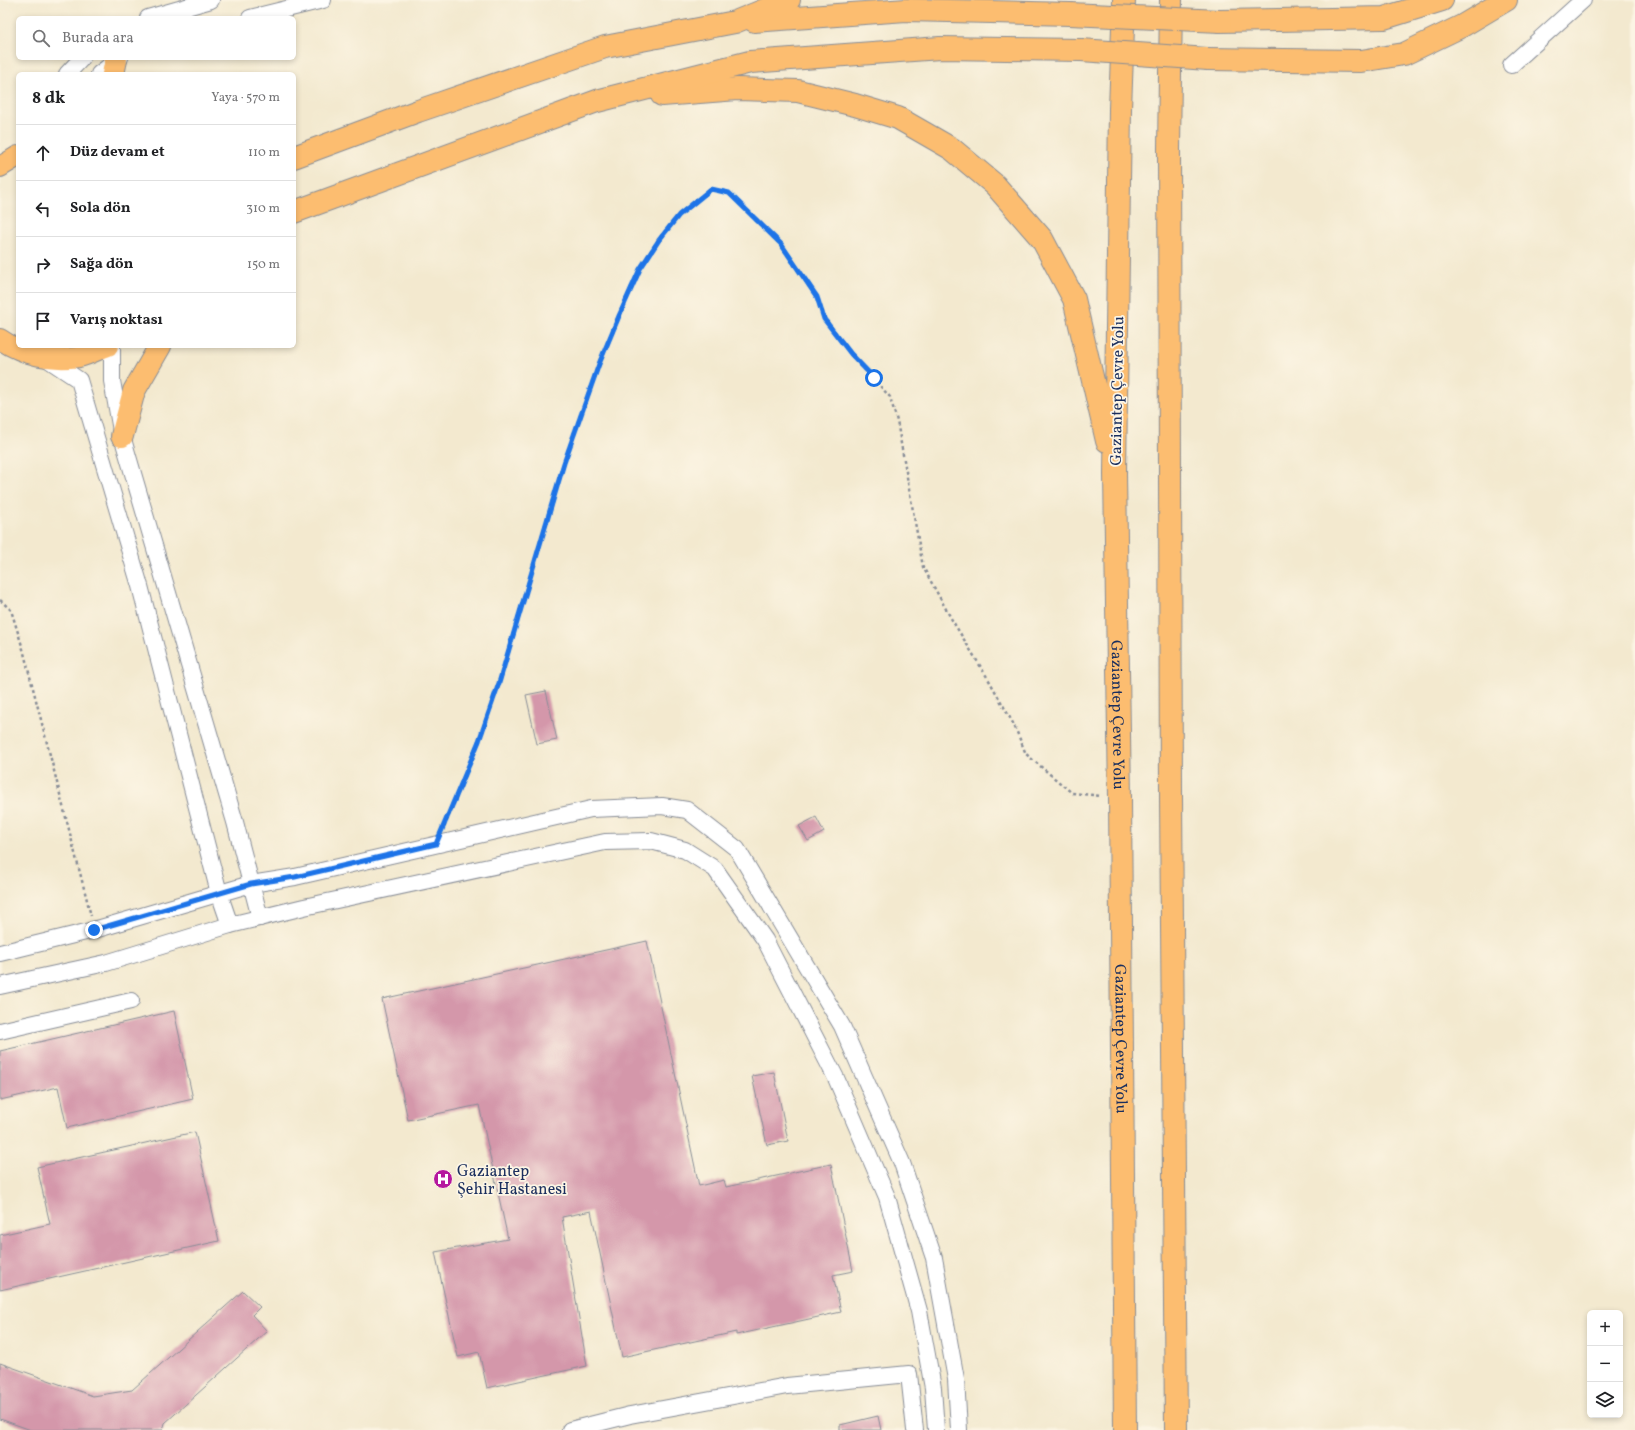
<!DOCTYPE html>
<html lang="tr">
<meta charset="utf-8">
<style>
body{margin:0;font-family:Vollkorn,serif;background:#f2f2f2;color:#202124}
.controls{position:absolute;right:12px;bottom:12px;display:grid;overflow:hidden;border-radius:6px;box-shadow:0 2px 6px #0003}
.controls button{width:36px;height:36px;display:grid;place-items:center;padding:0;border:0;border-bottom:1px solid #e0e0e0;background:#fff;color:#202124;font:20px sans-serif}
.stop{position:absolute;width:12px;height:12px;margin:-9px;border:3px solid #1a73e8;border-radius:50%;background:#fff}
.stop.end{background:#1a73e8;border-color:#fff;box-shadow:0 1px 4px #0008}
.list{margin:0;padding:0;list-style:none}
h2{display:flex;justify-content:space-between;align-items:center;height:52px;margin:0;padding:0 16px;font-size:17px}
h2 small{font-size:13px;font-weight:400;color:#757577}
.list li{display:grid;grid-template-columns:26px 1fr auto;gap:12px;align-items:center;box-sizing:border-box;height:56px;padding:0 16px;border-top:1px solid #e0e0e0}
.list b{display:block;font-size:15px;white-space:nowrap}
.list em{font-size:13px;font-style:normal;color:#757577}
.icon{flex:none;width:22px;height:22px;fill:none;stroke:currentColor;stroke-width:2;stroke-linecap:round;stroke-linejoin:round}
.map{position:relative;flex:none;width:1635px;height:1430px;overflow:hidden}
.search{position:absolute;background:#fff;box-shadow:0 2px 6px #0003;left:16px;top:16px;width:280px;height:44px;display:flex;align-items:center;gap:10px;box-sizing:border-box;padding:0 14px;border-radius:6px;color:#757577;font-size:15px}
.panel{position:absolute;background:#fff;box-shadow:0 2px 6px #0003;left:16px;top:72px;width:280px;height:276px;border-radius:6px}
.map>svg:first-child{display:block}
.building{fill:#d497aa}
.lines{fill:none;stroke-linecap:round;stroke-linejoin:round}
.minor-casing{stroke:#878c96;stroke-width:18}
.major-casing{stroke:#878c96;stroke-width:22}
.highway-casing{stroke:#878c96;stroke-width:24}
.path{stroke:#878c96;stroke-width:2.5;stroke-dasharray:3 3;stroke-linecap:butt}
.minor{stroke:#fff;stroke-width:16}
.major{stroke:#fcbd6f;stroke-width:20}
.highway{stroke:#fcbd6f;stroke-width:22}
.highway-bridge-casing{stroke:#878c96;stroke-width:24;stroke-linecap:butt}
.highway-bridge{stroke:#fcbd6f;stroke-width:22}
.route{stroke:#1a73e8;stroke-width:5}
.labels{text-anchor:middle;stroke-width:3.5;stroke-linejoin:round;paint-order:stroke}
.street-label{font-size:16px;fill:#1b2f5e;stroke:#fcf5e5}
.poi-label{font-size:16px;fill:#1b2f5e;stroke:#fcf5e5;text-anchor:start}
</style>
<div class="map">
<svg width="1635" height="1430" viewBox="0 0 1635 1430">
<rect width="100%" height="100%" fill="#fcf5e5"/>
<filter id="ink" filterUnits="userSpaceOnUse"><feTurbulence type="fractalNoise" baseFrequency=".025" numOctaves="2"/><feDisplacementMap in="SourceGraphic" scale="8" xChannelSelector="R" yChannelSelector="G"/><feConvolveMatrix kernelMatrix="1 2 1 2 8 2 1 2 1" color-interpolation-filters="sRGB"/></filter>
<filter id="wash" filterUnits="userSpaceOnUse"><feTurbulence type="fractalNoise" baseFrequency=".012" numOctaves="4" result="noise"/><feDisplacementMap in="SourceGraphic" scale="16" xChannelSelector="R" yChannelSelector="G"/><feGaussianBlur stdDeviation="0.9" result="paint"/><feColorMatrix in="noise" values="0 0 0 0 0 0 0 0 0 0 0 0 0 0 0 0 0 1.4 0 .05"/><feComposite in="paint" operator="in"/></filter>
<g filter="url(#wash)">
<rect width="100%" height="100%" fill="#f3e9cf"/>
<g id="blocks">
<!-- building -->
<g class="building">
<path d="M546 691 557 740 537 744 526 695Z"/>
<path d="M816 817 824 832 808 841 799 826Z"/>
<path d="M647 941 699 1186 724 1180 726 1187 831 1164 853 1271 833 1275 841 1312 736 1335V1332L622 1357 591 1211 562 1217 587 1366 487 1388 479 1352 458 1357 435 1252 508 1239 479 1105 408 1120 382 999Z"/>
<path d="M174 1011 193 1099 67 1128 58 1087 0 1100V1051Z"/>
<path d="M774 1072 788 1141 767 1145 752 1076Z"/>
<path d="M195 1132 219 1241 0 1290V1235L50 1224 37 1167Z"/>
<path d="M243 1291 260 1307 252 1315 267 1331 165 1423 163 1430H31L0 1419V1363L93 1396 132 1390Z"/>
<path d="M878 1416 881 1430H840V1425Z"/>
</g>
</g>
</g>
<g filter="url(#ink)">
<use href="#blocks" fill-opacity="0" stroke="#878c96" stroke-width="1"/>
<g class="lines">
<defs>
<g id="minor">
<path d="M148 18 211 0"/>
<path d="M250 18 323 0"/>
<path d="M1511 65 1583 0"/>
<path d="M67 74 82 58"/>
<path d="M99 74 120 58"/>
<path d="M112 346V381L122 436 235 822 260 918"/>
<path d="M46 358 79 380 140 586 219 893 230 925"/>
<path d="M0 953 94 930 251 884 295 877 591 809 662 806 687 810 737 849 842 1026 902 1163 934 1258 956 1379 959 1430"/>
<path d="M0 986 106 963 230 925 304 907 605 842 651 841 685 850 715 869 765 940 836 1078 887 1197 919 1311 933 1388 936 1430"/>
<path d="M0 1031 131 1001"/>
<path d="M570 1430 630 1415 787 1386 909 1374 915 1430"/>
</g>
<g id="major">
<path d="M0 167 18 156"/>
<path d="M0 339C23 355 51 361 79 357 89 355 99 349 108 346"/>
</g>
<g id="highway">
<path id="s1" d="M1124 0 1120 109 1115 474 1120 798 1125 1430"/>
<path d="M1171 0 1169 149 1171 798 1176 1430"/>
<path d="M754 21 906 10 1070 14"/>
<path d="M1220 21 1384 18 1442 0"/>
<path d="M1208 59 1361 61 1404 54 1462 26 1506 0"/>
<path d="M113 74 116 60"/>
<path d="M662 95 737 89 798 91 855 105 898 118 952 149 995 185 1042 239 1074 299 1107 441"/>
<path d="M294 157 418 111 605 47 735 22 789 0"/>
<path d="M294 212 597 101 750 62 940 48 1081 50"/>
<path d="M122 436 134 391 160 346"/>
</g>
</defs>
<!-- minor casing -->
<use href="#minor" class="minor-casing"/>
<!-- major casing -->
<use href="#major" class="major-casing"/>
<!-- highway casing -->
<use href="#highway" class="highway-casing"/>
<!-- path -->
<g class="path">
<path d="M0 600 11 610 23 649 91 916"/>
<path d="M444 827 479 741 499 683 564 463 599 364 619 316 640 269 659 239 679 215 711 189 729 193 781 244 817 297 825 319 851 354 890 397 897 421 923 567 952 620 990 682 1014 725 1026 754 1072 793 1102 796"/>
</g>
<!-- minor -->
<use href="#minor" class="minor"/>
<!-- major -->
<use href="#major" class="major"/>
<!-- highway -->
<use href="#highway" class="highway"/>
<defs>
<g id="highway-bridge">
<path d="M1070 14 1220 21"/>
<path d="M1081 50 1208 59"/>
</g>
</defs>
<!-- highway-bridge casing -->
<use href="#highway-bridge" class="highway-bridge-casing"/>
<!-- highway-bridge -->
<use href="#highway-bridge" class="highway-bridge"/>
</g>
</g>
<g class="lines" filter="url(#ink)">
<!-- route -->
<path class="route" d="M94 930 251 884 295 877 436 844 479 741 499 683 564 463 599 364 619 316 640 269 659 240 679 215 711 189 729 193 781 244 817 297 824 319 851 354 874 378"/>
</g>
<!-- icons -->
<defs>
<symbol id="hospital-disc" viewBox="-11 -11 22 22"><circle r="9.5" fill="#b5179e" stroke="#fcf5e5"/><path d="M-5-5h3v3.5h4V-5h3V5h-3V1.5h-4V5h-3Z" fill="#fff"/></symbol>
</defs>
<g fill-rule="evenodd">
<use href="#hospital-disc" x="432" y="1168" width="22" height="22"/>
</g>
<g class="labels">
<!-- street labels -->
<g class="street-label">
<text transform="translate(1116 391) rotate(-89)" y="6">Gaziantep Çevre Yolu</text>
<text dy="6" stroke="none"><textPath href="#s1" startOffset="715">Gaziantep Çevre Yolu</textPath></text>
<text dy="6" stroke="none"><textPath href="#s1" startOffset="1039">Gaziantep Çevre Yolu</textPath></text>
</g>
<!-- poi labels -->
<g class="poi-label">
<text x="457" y="1176">Gaziantep<tspan x="457" dy="18">Şehir Hastanesi</tspan></text>
</g>
</g>
</svg>
<div class="controls">
<button>+</button>
<button>−</button>
<button><svg class="icon" aria-label="layers" viewBox="0 0 24 24"><path d="M12 4l9 5-9 5-9-5zM3 14l9 5 9-5"/></svg></button>
</div>
<div class="stop" style="left:874px;top:378px"></div>
<div class="stop end" style="left:94px;top:930px"></div>
<div class="search"><svg class="icon" aria-label="search" viewBox="0 0 24 24"><circle cx="10" cy="10" r="6"/><path d="M15 15l6 6"/></svg>Burada ara</div>
<section class="panel">
<h2>8 dk<small>Yaya · 570 m</small></h2>
<ul class="list">
<li><svg class="icon" aria-label="ahead" viewBox="0 0 24 24"><path d="M12 20V5M6 11l6-6 6 6"/></svg><div><b>Düz devam et</b></div><em>110 m</em></li>
<li><svg class="icon" aria-label="left" viewBox="0 0 24 24"><path d="M17 20v-9H6M10 6l-5 5 5 5"/></svg><div><b>Sola dön</b></div><em>310 m</em></li>
<li><svg class="icon" aria-label="right" viewBox="0 0 24 24"><path d="M7 20v-9h11M14 6l5 5-5 5"/></svg><div><b>Sağa dön</b></div><em>150 m</em></li>
<li><svg class="icon" aria-label="arrive" viewBox="0 0 24 24"><path d="M6 21V4h12l-3 4 3 4H6"/></svg><div><b>Varış noktası</b></div></li>
</ul>
</section>
</div>
